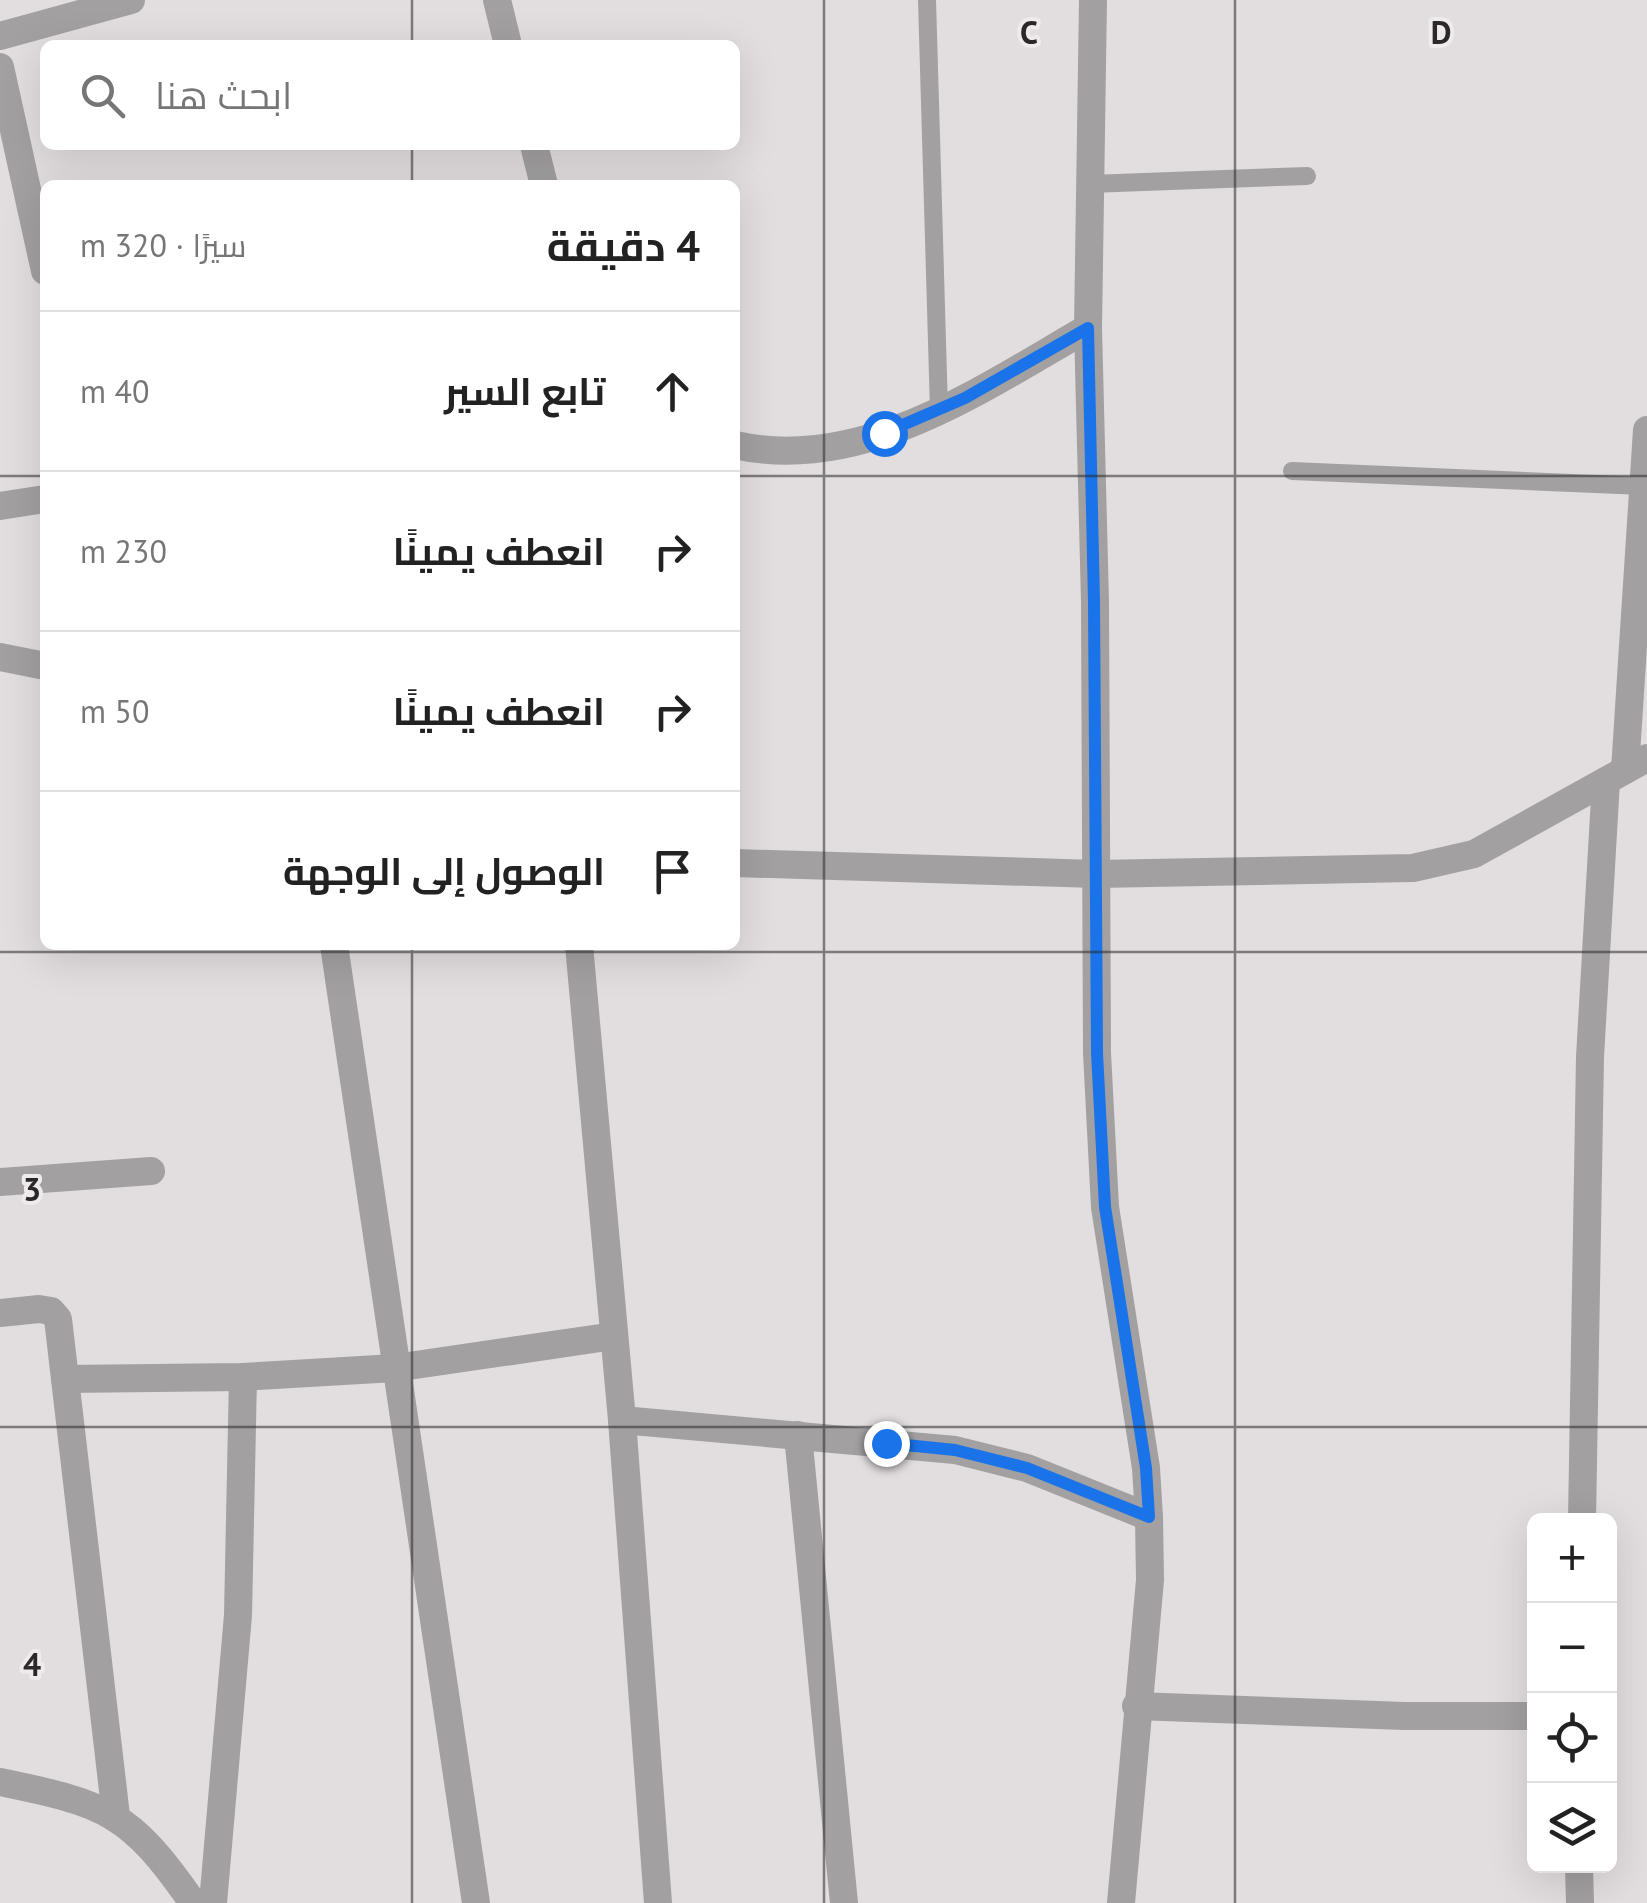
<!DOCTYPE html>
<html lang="ar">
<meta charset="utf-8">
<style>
body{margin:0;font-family:"PT Sans",Cairo,sans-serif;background:#f6f6f6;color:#222;direction:rtl}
.controls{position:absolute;right:30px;bottom:30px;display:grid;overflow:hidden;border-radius:15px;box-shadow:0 10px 40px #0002}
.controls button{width:90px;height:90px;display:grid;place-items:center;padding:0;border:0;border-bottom:2px solid #e0e0e0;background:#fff;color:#222;font:50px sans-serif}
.stop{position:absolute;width:30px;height:30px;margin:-22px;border:8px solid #1a73e8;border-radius:50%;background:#fff}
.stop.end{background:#1a73e8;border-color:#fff;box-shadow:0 2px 10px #0008}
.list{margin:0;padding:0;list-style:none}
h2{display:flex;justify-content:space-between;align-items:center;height:130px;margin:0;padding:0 40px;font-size:42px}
h2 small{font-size:32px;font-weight:400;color:#767676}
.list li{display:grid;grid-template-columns:65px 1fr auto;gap:30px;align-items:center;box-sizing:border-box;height:160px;padding:0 40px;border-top:2px solid #e0e0e0}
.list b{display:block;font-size:38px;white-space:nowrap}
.list em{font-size:32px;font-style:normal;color:#767676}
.icon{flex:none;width:55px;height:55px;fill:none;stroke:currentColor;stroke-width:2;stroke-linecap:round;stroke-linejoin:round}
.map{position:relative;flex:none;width:1647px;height:1903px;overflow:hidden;direction:ltr}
.search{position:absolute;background:#fff;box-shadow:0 10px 40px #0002;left:40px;top:40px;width:700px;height:110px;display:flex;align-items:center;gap:25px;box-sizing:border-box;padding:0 35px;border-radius:15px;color:#767676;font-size:38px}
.panel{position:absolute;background:#fff;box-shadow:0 10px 40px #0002;left:40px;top:180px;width:700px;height:770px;border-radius:15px;direction:rtl}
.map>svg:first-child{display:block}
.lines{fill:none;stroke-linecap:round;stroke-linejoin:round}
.service{stroke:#a2a0a0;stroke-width:18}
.minor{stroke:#a2a0a0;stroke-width:28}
.route{stroke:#1a73e8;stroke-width:12}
.grid{fill:none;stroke:#2a2828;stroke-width:2.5;stroke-opacity:0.55}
.grid-label{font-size:32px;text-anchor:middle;font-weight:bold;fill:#2a2828;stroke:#efeaeb;stroke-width:8;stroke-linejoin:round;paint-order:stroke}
</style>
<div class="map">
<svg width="1647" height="1903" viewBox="0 0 1647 1903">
<rect width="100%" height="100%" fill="#e2ddde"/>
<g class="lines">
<!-- service -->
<g class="service">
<path d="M927 0 939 410"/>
<path d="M1090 184 1307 176"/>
<path d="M1292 471 1643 486"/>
</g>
<!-- minor -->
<g class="minor">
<path d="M497 0 508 45"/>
<path d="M1093 0 1088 328 1095 602 1097 1053 1105 1207 1146 1468 1149 1517 1150 1580 1121 1903"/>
<path d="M0 36 131 0"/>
<path d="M0 67 45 271"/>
<path d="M534 145 544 185"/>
<path d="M735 445C862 474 983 388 1088 328"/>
<path d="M0 506 45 499"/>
<path d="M0 657 45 666"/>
<path d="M1625 770 1647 430"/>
<path d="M735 863 1096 874 1413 868 1474 854 1647 758"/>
<path d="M334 945 476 1903"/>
<path d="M579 945 622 1420 658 1903"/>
<path d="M0 1182 151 1171"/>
<path d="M0 1313 39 1309 51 1311 58 1319 116 1816"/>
<path d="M65 1379 243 1377 395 1368 614 1336"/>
<path d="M622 1420 955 1450 1027 1468 1149 1517"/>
<path d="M798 1435 844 1903"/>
<path d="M1582 1520 1590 1057 1606 781"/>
<path d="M1136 1706 1404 1716H1534"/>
<path d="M0 1782C107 1804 130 1812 193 1903"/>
<path d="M1579 1866 1580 1903"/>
<path d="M213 1903 238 1615 243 1377"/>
</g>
</g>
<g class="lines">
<!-- route -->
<path class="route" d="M884 433 965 398 1088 328 1094 602 1097 1053 1105 1207 1146 1468 1149 1517 1027 1468 955 1450 886 1443"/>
</g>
<!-- grid -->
<path class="grid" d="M412 0V45M824 0V1903M1235 0V1903M412 145V185M0 476H45M735 476H1647M412 945V1903M0 952H1647M0 1427H1647"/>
<g class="grid-label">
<text x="1029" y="44">C</text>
<text x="1441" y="44">D</text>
<text x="32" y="1201">3</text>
<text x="32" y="1676">4</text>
</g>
</svg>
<div class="controls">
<button>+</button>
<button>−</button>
<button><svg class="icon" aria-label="locate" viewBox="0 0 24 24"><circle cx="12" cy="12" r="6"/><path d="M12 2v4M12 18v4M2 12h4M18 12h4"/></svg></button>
<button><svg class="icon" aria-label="layers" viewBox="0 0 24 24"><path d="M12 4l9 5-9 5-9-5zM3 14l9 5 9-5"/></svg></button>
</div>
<div class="stop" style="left:884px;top:433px"></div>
<div class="stop end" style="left:886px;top:1443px"></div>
<div class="search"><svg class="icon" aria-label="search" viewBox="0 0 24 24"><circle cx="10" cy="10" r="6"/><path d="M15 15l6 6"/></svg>ابحث هنا</div>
<section class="panel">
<h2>4 دقيقة<small>سيرًا · 320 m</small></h2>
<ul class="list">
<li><svg class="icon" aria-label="ahead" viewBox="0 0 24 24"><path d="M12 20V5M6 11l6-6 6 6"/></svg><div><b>تابع السير</b></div><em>40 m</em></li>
<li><svg class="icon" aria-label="right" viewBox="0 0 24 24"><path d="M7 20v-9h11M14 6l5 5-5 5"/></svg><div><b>انعطف يمينًا</b></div><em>230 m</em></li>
<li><svg class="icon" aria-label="right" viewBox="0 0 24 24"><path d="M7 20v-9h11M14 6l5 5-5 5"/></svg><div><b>انعطف يمينًا</b></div><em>50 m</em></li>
<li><svg class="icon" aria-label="arrive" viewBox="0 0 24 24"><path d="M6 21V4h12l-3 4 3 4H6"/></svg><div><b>الوصول إلى الوجهة</b></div></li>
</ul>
</section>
</div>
